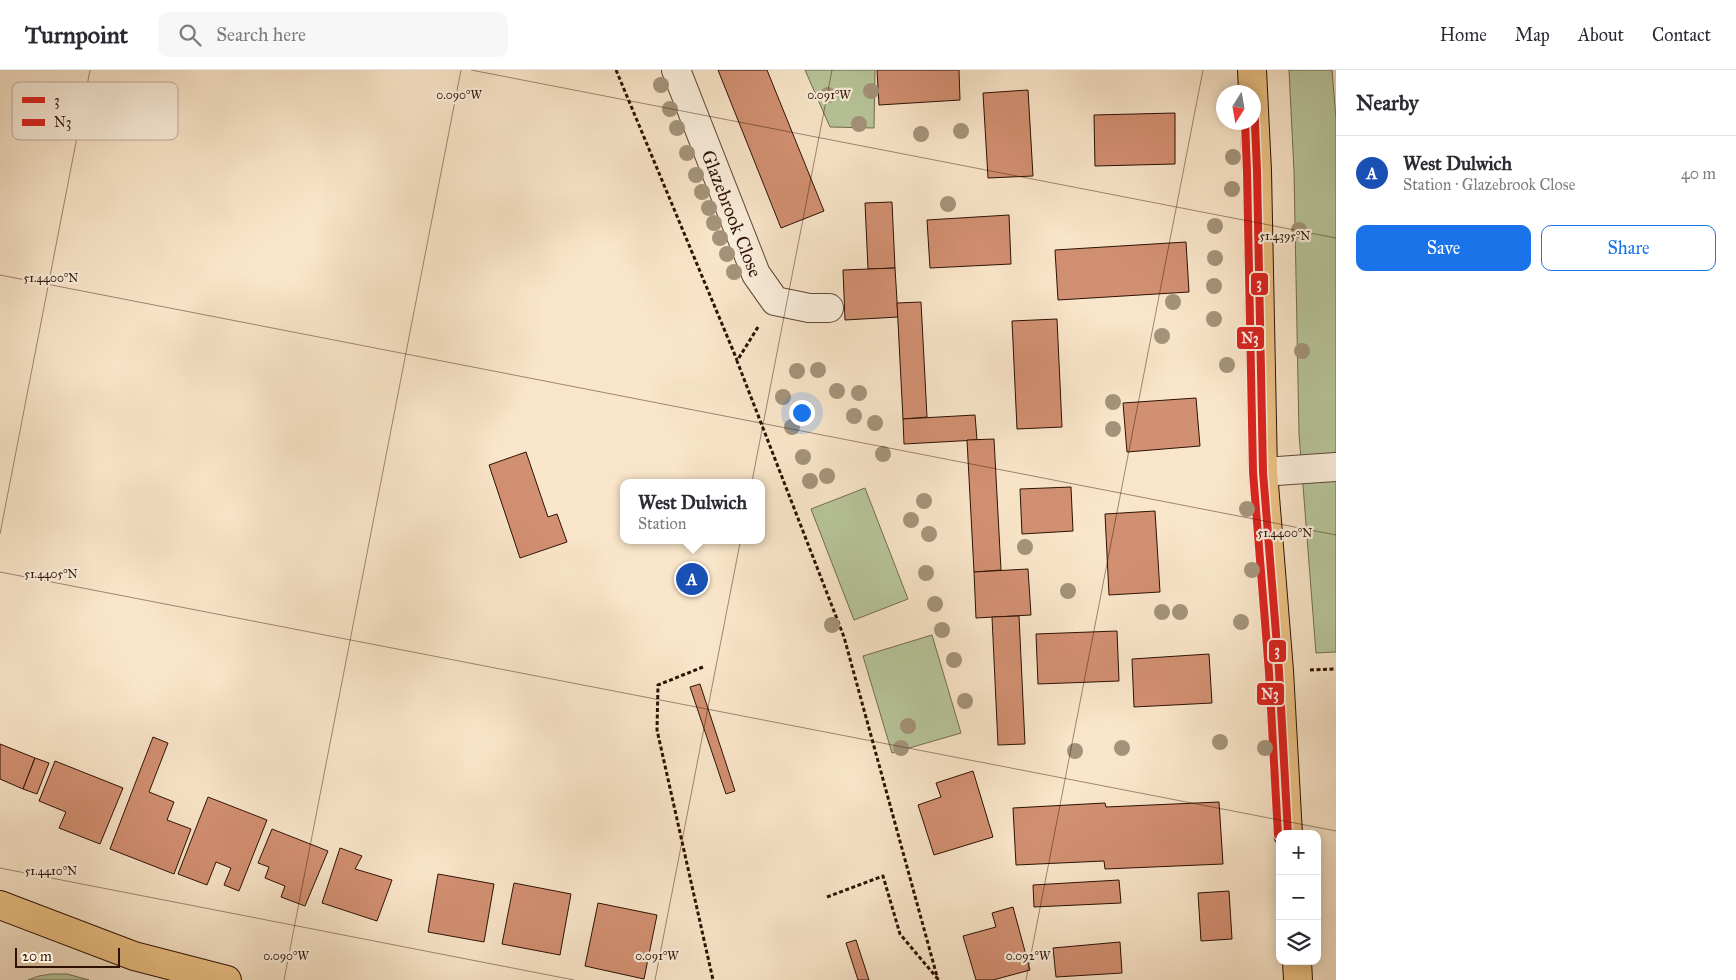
<!DOCTYPE html>
<meta charset="utf-8">
<style>
body{margin:0;font-family:"IM FELL Great Primer",serif;background:#f7f7f7;color:#2b2b33}
.controls{position:absolute;right:15px;bottom:15px;display:grid;overflow:hidden;border-radius:10px;box-shadow:0 2px 12px #0003}
.controls button{width:45px;height:45px;display:grid;place-items:center;padding:0;border:0;border-bottom:1px solid #e1e1e2;background:#fff;color:#2b2b33;font:25px sans-serif}
.compass{position:absolute;left:1216px;top:15px;width:45px;height:45px;border-radius:50%;background:#fff;box-shadow:0 2px 12px #0003;rotate:191deg}
.scale{position:absolute;left:15px;bottom:12px;width:105px;box-sizing:border-box;padding-left:5px;border:2px solid #2e1104;border-top:0;font-size:14px;line-height:18px;white-space:nowrap;color:#2e1104;-webkit-text-stroke:4px #fbeedc;paint-order:stroke}
.you{position:absolute;left:801px;top:342px;width:18px;height:18px;margin:-12px;border:4px solid #fff;border-radius:50%;background:#1a73e8;box-shadow:0 0 0 8px #1a73e833}
.badge{display:grid;place-items:center;width:32px;height:32px;border-radius:50%;background:#1a73e8;color:#fff;font-size:16px;font-weight:700}
.pin{position:absolute;translate:-50% -50%;border:2px solid #fff;box-shadow:0 1px 5px #0006}
.popup{position:absolute;left:620px;top:409px;width:145px;height:65px;box-sizing:border-box;display:grid;place-content:center;border-radius:10px;background:#fff;filter:drop-shadow(0 1px 4px #0005);font-size:16px;white-space:nowrap;color:#7c7c81}
.popup b{font-size:19px;color:#2b2b33}
.popup::after{content:'';position:absolute;left:50%;top:100%;margin-left:-10px;border:10px solid transparent;border-top-color:#fff}
.list{margin:0;padding:0;list-style:none}
h2{display:flex;justify-content:space-between;align-items:center;height:65px;margin:0;padding:0 20px;font-size:21px}
h2 small{font-size:16px;font-weight:400;color:#7c7c81}
.list li{display:grid;grid-template-columns:32px 1fr auto;gap:15px;align-items:center;box-sizing:border-box;height:75px;padding:0 20px;border-top:1px solid #e1e1e2}
.list b{display:block;font-size:19px;white-space:nowrap}
.list p{margin:0;font-size:16px;white-space:nowrap;color:#7c7c81}
.list em{font-size:16px;font-style:normal;color:#7c7c81}
.actions{display:flex;gap:10px;padding:15px 20px}
.actions a{flex:1;padding:11px 0;border:1px solid #1a73e8;border-radius:10px;text-align:center;font-size:18px;color:#1a73e8}
.actions .main{background:#1a73e8;color:#fff}
.icon{flex:none;width:28px;height:28px;fill:none;stroke:currentColor;stroke-width:2;stroke-linecap:round;stroke-linejoin:round}
.map{position:relative;flex:none;width:1336px;height:910px;overflow:hidden}
header{display:flex;align-items:center;gap:30px;box-sizing:border-box;height:70px;padding:0 25px;background:#fff;border-bottom:1px solid #e1e1e2}
header strong{font-size:24px}
nav{display:flex;gap:28px;margin-inline-start:auto;font-size:18px}
.search{width:350px;height:45px;background:#f7f7f7;display:flex;align-items:center;gap:12px;box-sizing:border-box;padding:0 18px;border-radius:10px;color:#7c7c81;font-size:19px}
main{display:flex}
aside{flex:1;background:#fff}
.map>svg:first-child{display:block}
.green{fill:#b8c69b;stroke:#736c50}
.building{fill:#d29072;stroke:#2e1104}
.lines{fill:none;stroke-linecap:round;stroke-linejoin:round}
.minor-casing{stroke:#614635;stroke-width:30}
.major-casing{stroke:#2e1104;stroke-width:30}
.highway-casing{stroke:#2e1104;stroke-width:30}
.path{stroke:#2e1104;stroke-width:3;stroke-dasharray:4 2.5;stroke-linecap:butt}
.minor{stroke:#fbeedc;stroke-width:28}
.major{stroke:#ecc284;stroke-width:28}
.highway{stroke:#ecc284;stroke-width:28}
.bus-1-casing{stroke:#fbeedc;stroke-width:11}
.bus-2-casing{stroke:#fbeedc;stroke-width:11}
.bus-1{stroke:#dc241f;stroke-width:8}
.bus-2{stroke:#dc241f;stroke-width:8}
.tree{fill:#a4937a}
.ticks{fill:none;stroke:#2e1104;stroke-width:1;stroke-opacity:0.45}
.labels{text-anchor:middle;stroke-width:4.5;stroke-linejoin:round;paint-order:stroke}
.street-label{font-size:19px;fill:#2e1104;stroke:#fbeedc}
.key{fill:#fbeedc;stroke:#beac9b;stroke-width:1}
.key-label{font-size:14px;fill:#2e1104}
.ticks-label{font-size:12px;text-anchor:middle;fill:#2e1104;stroke:#fbeedc;stroke-width:4.5;stroke-linejoin:round;paint-order:stroke}
.line-badge{stroke:#fbeedc;stroke-width:2}
.badge-label{font-size:14px;text-anchor:middle;font-weight:bold;fill:#fff}
</style>
<header>
<strong>Turnpoint</strong>
<div class="search"><svg class="icon" aria-label="search" viewBox="0 0 24 24"><circle cx="10" cy="10" r="6"/><path d="M15 15l6 6"/></svg>Search here</div>
<nav><a>Home</a><a>Map</a><a>About</a><a>Contact</a></nav>
</header>
<main>
<div class="map">
<svg width="1336" height="910" viewBox="0 0 1336 910">
<rect width="100%" height="100%" fill="#f9e5c9"/>
<filter id="stains"><feTurbulence type="fractalNoise" baseFrequency=".004" numOctaves="4"/><feColorMatrix values="0 0 0 0 .2 0 0 0 0 .09 0 0 0 0 .02 0 0 0 .5 -.17"/></filter>
<radialGradient id="worn" r=".72"><stop offset=".6" stop-color="#630" stop-opacity="0"/><stop offset="1" stop-color="#630" stop-opacity=".3"/></radialGradient>
<!-- green -->
<g class="green">
<path d="M805 0H875L874 58 830 57Z"/>
<path d="M1289 0H1332L1336 49V582L1316 583 1299 364 1294 101Z"/>
<path d="M865 418 908 529 854 550 811 439Z"/>
<path d="M932 565 961 663 892 683 863 586Z"/>
<path d="M51 904H67L89 910H28L39 906Z"/>
</g>
<!-- building -->
<g class="building">
<path d="M718 0H767L824 141 781 158Z"/>
<path d="M877 0H959L960 30 879 35Z"/>
<path d="M1028 20 1033 106 988 108 983 23Z"/>
<path d="M1175 43V94L1095 96 1094 45Z"/>
<path d="M892 132 895 198 868 199 865 133Z"/>
<path d="M1009 145 1011 194 930 198 927 150Z"/>
<path d="M1186 172 1189 222 1058 230 1055 180Z"/>
<path d="M895 198 898 247 845 250 843 200Z"/>
<path d="M921 232 927 347 903 349 897 233Z"/>
<path d="M1057 249 1062 357 1017 359 1012 251Z"/>
<path d="M1196 328 1200 376 1127 382 1123 333Z"/>
<path d="M975 345 977 370 904 374 903 349Z"/>
<path d="M994 369 1001 500 974 502 967 370Z"/>
<path d="M526 382 548 447 557 444 567 472 520 488 489 395Z"/>
<path d="M1071 417 1073 461 1022 464 1020 419Z"/>
<path d="M1155 441 1160 522 1109 525 1105 444Z"/>
<path d="M1028 499 1031 545 976 548 974 502Z"/>
<path d="M1019 546 1025 674 998 675 992 547Z"/>
<path d="M1117 561 1119 611 1038 614 1036 564Z"/>
<path d="M1209 584 1212 633 1134 637 1132 589Z"/>
<path d="M700 614 735 721 726 724 690 617Z"/>
<path d="M153 667 168 673 149 722 174 732 167 750 191 759 174 804 110 779Z"/>
<path d="M0 674 35 688 23 719 0 709Z"/>
<path d="M35 688 49 693 37 724 23 719Z"/>
<path d="M55 691 123 718 100 774 59 758 66 742 39 731Z"/>
<path d="M973 701 993 767 934 785 918 735 941 727 936 713Z"/>
<path d="M208 727 267 750 239 821 224 815 231 798 216 792 207 815 178 804Z"/>
<path d="M1219 732 1223 794 1105 799 1104 791 1016 795 1013 738 1105 733 1106 737Z"/>
<path d="M272 759 328 781 305 836 281 827 285 816 265 808 269 797 258 793Z"/>
<path d="M340 778 362 786 355 799 392 810 377 851 322 833Z"/>
<path d="M438 804 494 814 484 872 428 862Z"/>
<path d="M1119 810 1121 833 1034 837 1033 815Z"/>
<path d="M514 813 571 824 560 885 502 874Z"/>
<path d="M1229 821 1232 869 1201 871 1198 823Z"/>
<path d="M598 833 657 845 644 909 585 896Z"/>
<path d="M1013 837 1030 900 993 910H976L963 866 996 857 992 843Z"/>
<path d="M856 870 869 910H858L846 873Z"/>
<path d="M1120 872 1122 903 1056 907 1053 878Z"/>
</g>
<g class="lines">
<defs>
<g id="minor">
<path id="s1" d="M676 0 756 204 775 231 809 238H829"/>
<path d="M1263 402 1336 397"/>
</g>
<g id="major">
<path d="M1252 0 1257 101 1263 402 1279 601 1288 764"/>
<path d="M1297 891 1298 910"/>
</g>
<path id="highway" d="M0 835 134 886 227 910"/>
</defs>
<!-- minor casing -->
<use href="#minor" class="minor-casing"/>
<!-- major casing -->
<use href="#major" class="major-casing"/>
<!-- highway casing -->
<use href="#highway" class="highway-casing"/>
<!-- path -->
<g class="path">
<path d="M616 0 737 290"/>
<path d="M758 257 737 291 844 567 938 910"/>
<path d="M703 597 658 615 657 660 713 910"/>
<path d="M1310 600 1336 599"/>
<path d="M827 827 883 806 900 864 937 908"/>
</g>
<!-- minor -->
<use href="#minor" class="minor"/>
<!-- major -->
<use href="#major" class="major"/>
<!-- highway -->
<use href="#highway" class="highway"/>
<defs>
<path id="bus-1" d="M1254 30 1257 101 1263 402 1279 601 1288 764"/>
<path id="bus-2" d="M1245 52 1247 101 1253 402 1269 602 1278 765"/>
</defs>
<!-- bus-1 casing -->
<use href="#bus-1" class="bus-1-casing"/>
<!-- bus-2 casing -->
<use href="#bus-2" class="bus-2-casing"/>
<!-- bus-1 -->
<use href="#bus-1" class="bus-1"/>
<!-- bus-2 -->
<use href="#bus-2" class="bus-2"/>
</g>
<!-- trees -->
<g class="tree">
<circle cx="661" cy="15" r="8"/>
<circle cx="871" cy="21" r="8"/>
<circle cx="828" cy="25" r="8"/>
<circle cx="670" cy="39" r="8"/>
<circle cx="859" cy="54" r="8"/>
<circle cx="677" cy="58" r="8"/>
<circle cx="961" cy="61" r="8"/>
<circle cx="921" cy="64" r="8"/>
<circle cx="687" cy="83" r="8"/>
<circle cx="1233" cy="87" r="8"/>
<circle cx="696" cy="105" r="8"/>
<circle cx="1232" cy="119" r="8"/>
<circle cx="702" cy="122" r="8"/>
<circle cx="948" cy="134" r="8"/>
<circle cx="709" cy="138" r="8"/>
<circle cx="714" cy="153" r="8"/>
<circle cx="1215" cy="156" r="8"/>
<circle cx="1299" cy="160" r="8"/>
<circle cx="720" cy="168" r="8"/>
<circle cx="727" cy="184" r="8"/>
<circle cx="1215" cy="188" r="8"/>
<circle cx="734" cy="202" r="8"/>
<circle cx="1214" cy="216" r="8"/>
<circle cx="1173" cy="232" r="8"/>
<circle cx="1214" cy="249" r="8"/>
<circle cx="1162" cy="266" r="8"/>
<circle cx="1302" cy="281" r="8"/>
<circle cx="1227" cy="295" r="8"/>
<circle cx="818" cy="300" r="8"/>
<circle cx="797" cy="301" r="8"/>
<circle cx="837" cy="321" r="8"/>
<circle cx="859" cy="323" r="8"/>
<circle cx="783" cy="327" r="8"/>
<circle cx="1113" cy="332" r="8"/>
<circle cx="854" cy="346" r="8"/>
<circle cx="875" cy="353" r="8"/>
<circle cx="792" cy="357" r="8"/>
<circle cx="1113" cy="359" r="8"/>
<circle cx="883" cy="384" r="8"/>
<circle cx="803" cy="387" r="8"/>
<circle cx="827" cy="406" r="8"/>
<circle cx="810" cy="411" r="8"/>
<circle cx="924" cy="431" r="8"/>
<circle cx="1247" cy="439" r="8"/>
<circle cx="911" cy="450" r="8"/>
<circle cx="929" cy="464" r="8"/>
<circle cx="1025" cy="477" r="8"/>
<circle cx="1252" cy="500" r="8"/>
<circle cx="926" cy="503" r="8"/>
<circle cx="1068" cy="521" r="8"/>
<circle cx="935" cy="534" r="8"/>
<circle cx="1162" cy="542" r="8"/>
<circle cx="1180" cy="542" r="8"/>
<circle cx="1241" cy="552" r="8"/>
<circle cx="832" cy="555" r="8"/>
<circle cx="942" cy="560" r="8"/>
<circle cx="954" cy="590" r="8"/>
<circle cx="965" cy="631" r="8"/>
<circle cx="908" cy="656" r="8"/>
<circle cx="1220" cy="672" r="8"/>
<circle cx="901" cy="678" r="8"/>
<circle cx="1122" cy="678" r="8"/>
<circle cx="1265" cy="678" r="8"/>
<circle cx="1075" cy="681" r="8"/>
</g>
<!-- ticks -->
<path class="ticks" d="M471 0 1336 168M0 205 1336 465M0 464 90 0M0 502 1336 761M0 798 574 910M284 910 461 0M655 910 832 0M1026 910 1203 0"/>
<g class="labels">
<!-- street labels -->
<g class="street-label">
<text dy="7" stroke="none"><textPath href="#s1" startOffset="154">Glazebrook Close</textPath></text>
</g>
</g>
<!-- legend -->
<rect x="12" y="12" width="166" height="58" rx="8" class="key"/>
<rect x="22" y="27" width="23" height="6" fill="#dc241f"/>
<rect x="22" y="49" width="23" height="7" fill="#dc241f"/>
<g class="key-label">
<text x="54" y="35">3</text>
<text x="54" y="57">N3</text>
</g>
<g class="ticks-label">
<text x="459" y="29">0.090°W</text>
<text x="829" y="29">0.091°W</text>
<text x="1285" y="170">51.4395°N</text>
<text x="51" y="212">51.4400°N</text>
<text x="1285" y="467">51.4400°N</text>
<text x="51" y="508">51.4405°N</text>
<text x="51" y="805">51.4410°N</text>
<text x="286" y="890">0.090°W</text>
<text x="657" y="890">0.091°W</text>
<text x="1028" y="890">0.092°W</text>
</g>
<g class="line-badge">
<rect x="1250" y="202" width="19" height="24" rx="5" fill="#dc241f"/>
<rect x="1236" y="256" width="29" height="24" rx="5" fill="#dc241f"/>
<rect x="1268" y="569" width="19" height="24" rx="5" fill="#dc241f"/>
<rect x="1256" y="612" width="29" height="24" rx="5" fill="#dc241f"/>
</g>
<g class="badge-label">
<text x="1259" y="218">3</text>
<text x="1250" y="273">N3</text>
<text x="1277" y="585">3</text>
<text x="1270" y="629">N3</text>
</g>
<rect width="100%" height="100%" filter="url(#stains)"/>
<rect width="100%" height="100%" fill="url(#worn)"/>
</svg>
<div class="controls">
<button>+</button>
<button>−</button>
<button><svg class="icon" aria-label="layers" viewBox="0 0 24 24"><path d="M12 4l9 5-9 5-9-5zM3 14l9 5 9-5"/></svg></button>
</div>
<svg class="compass" viewBox="-18 -18 36 36"><path d="M0-13l5 13h-10z" fill="#e53935"/><path d="M0 13l5-13h-10z" fill="#7c7c81"/></svg>
<div class="scale">20 m</div>
<div class="you"></div>
<div class="pin badge" style="left:692px;top:509px;background:#1a4fb4">A</div>
<div class="popup"><b>West Dulwich</b>Station</div>
</div>
<aside>
<h2>Nearby<small></small></h2>
<ul class="list">
<li><span class="badge" style="background:#1a4fb4">A</span><div><b>West Dulwich</b><p>Station · Glazebrook Close</p></div><em>40 m</em></li>
</ul>
<div class="actions"><a class="main">Save</a><a>Share</a></div>
</aside>
</main>
